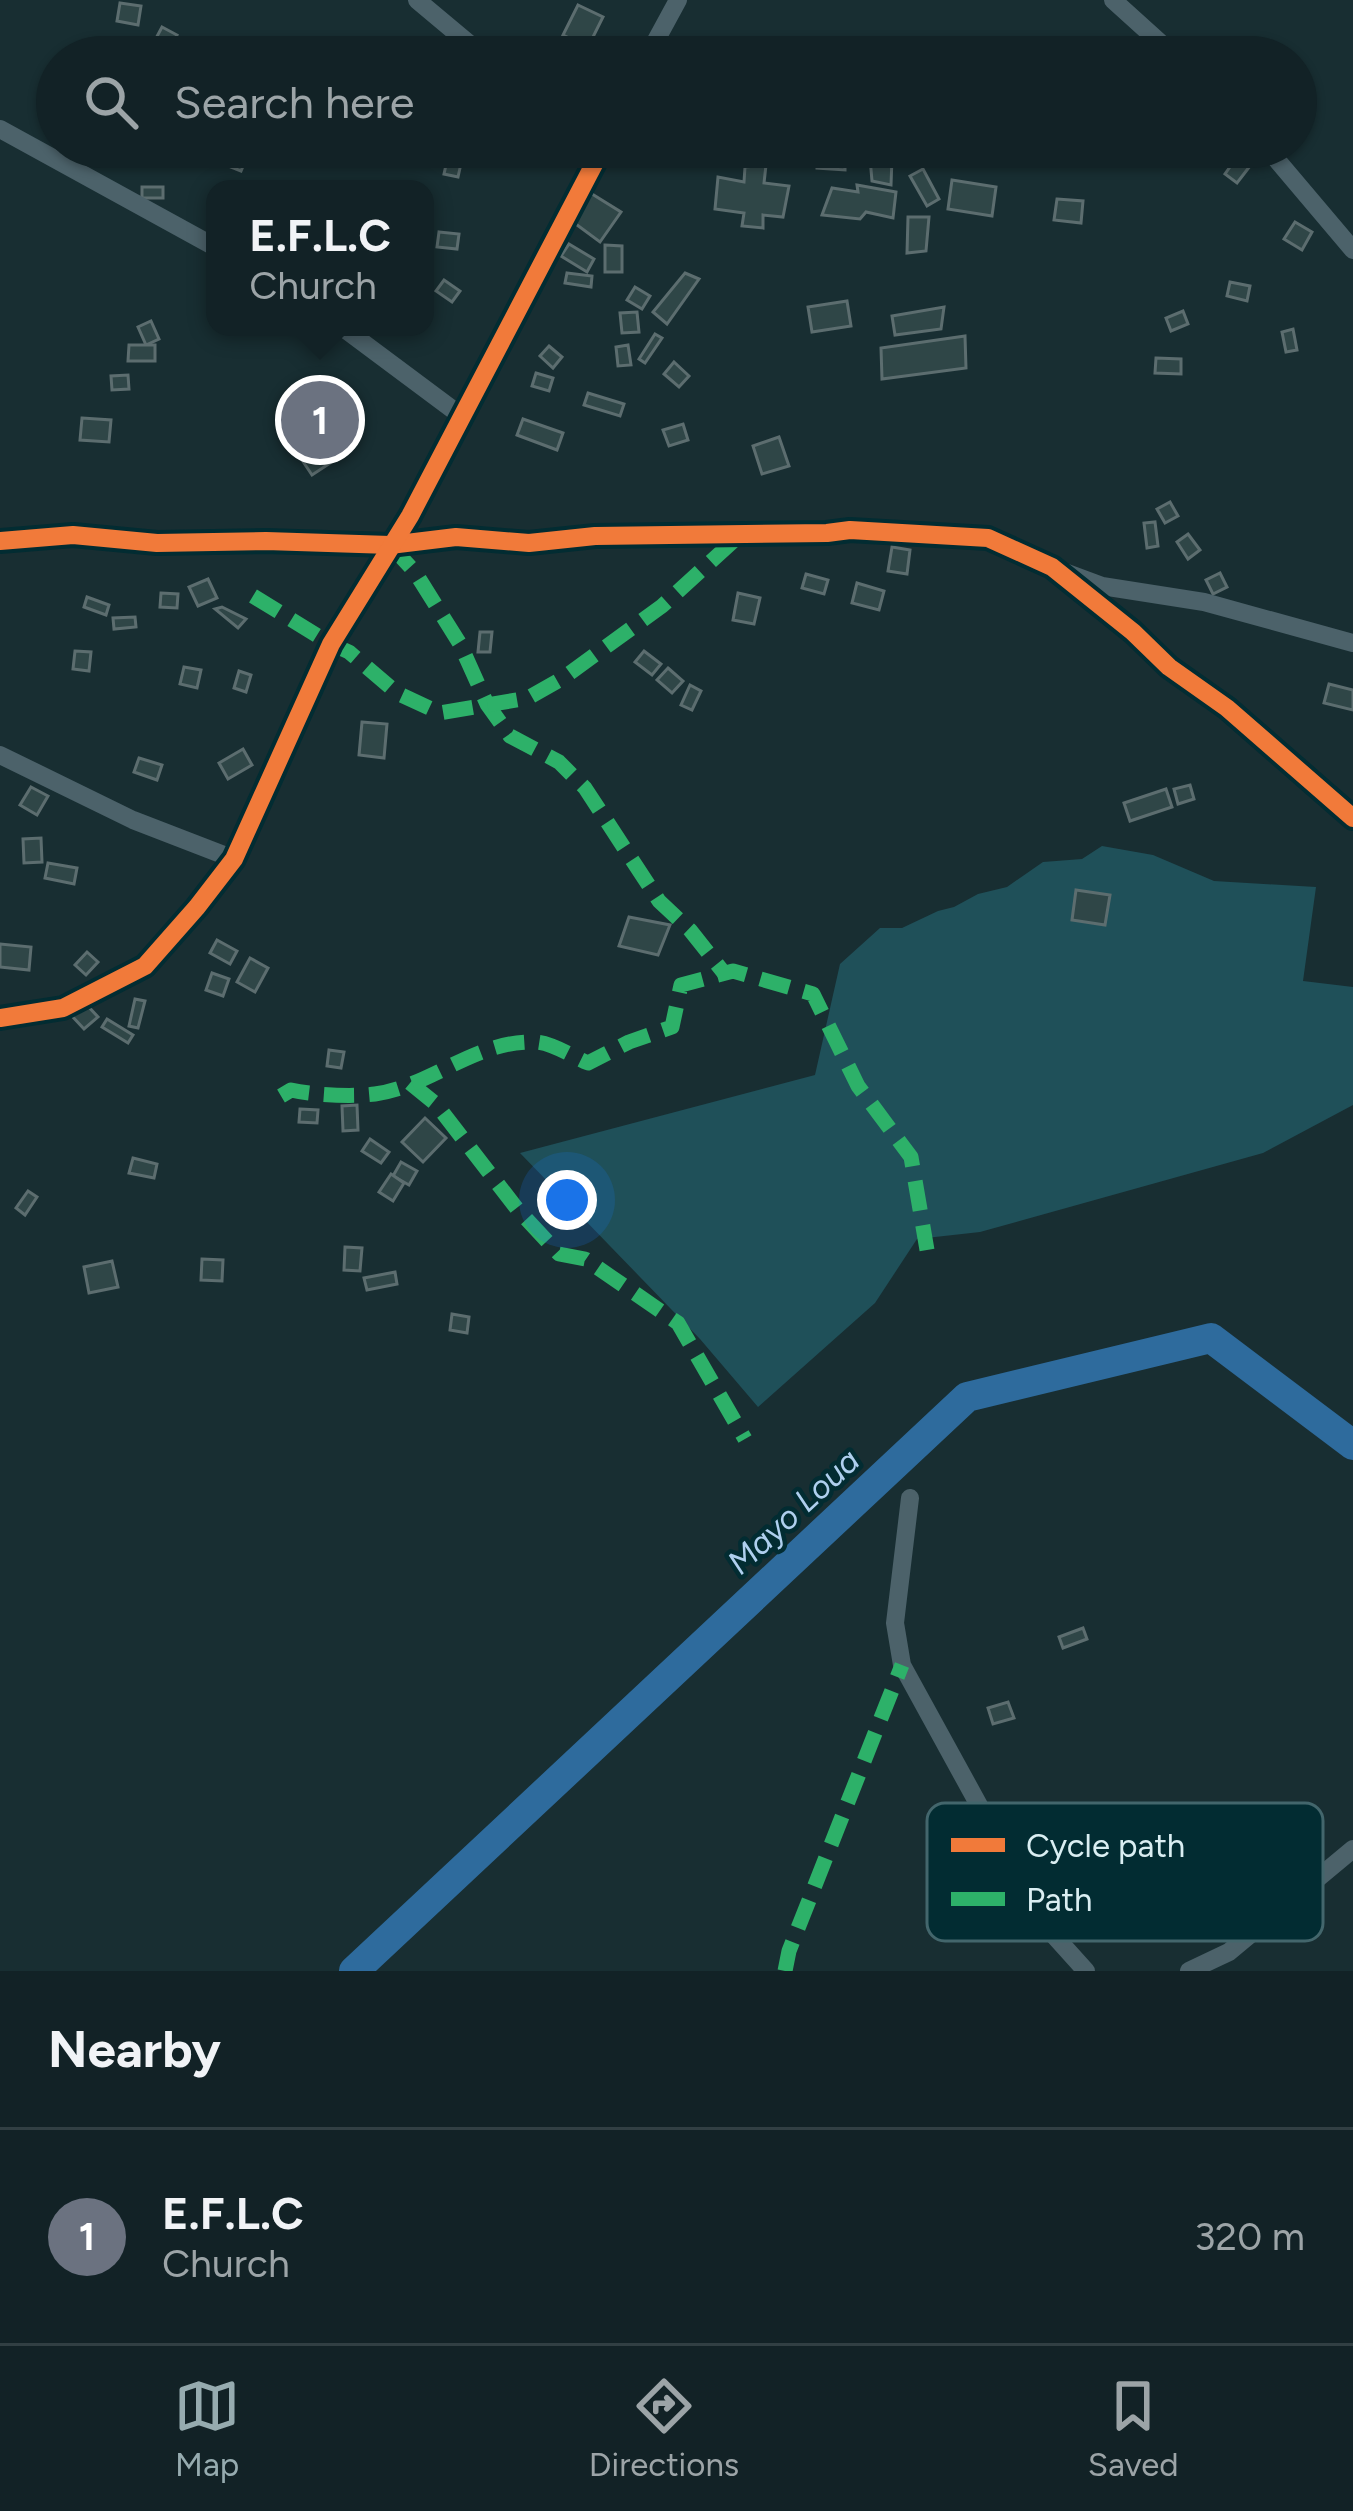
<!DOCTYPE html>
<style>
body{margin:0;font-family:Figtree,sans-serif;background:#1b2a2e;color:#f1f3f6}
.you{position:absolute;left:567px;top:1200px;width:42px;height:42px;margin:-30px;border:9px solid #fff;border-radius:50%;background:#1a73e8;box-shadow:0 0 0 18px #1a73e833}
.badge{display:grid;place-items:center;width:78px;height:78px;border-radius:50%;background:#96abaf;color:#fff;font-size:39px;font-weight:700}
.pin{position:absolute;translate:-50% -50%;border:6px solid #fff;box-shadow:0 3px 12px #0006}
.popup{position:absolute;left:206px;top:180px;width:228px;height:156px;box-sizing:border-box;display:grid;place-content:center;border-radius:24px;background:#122226;filter:drop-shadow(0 3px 9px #0005);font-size:39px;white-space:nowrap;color:#9ca4a7}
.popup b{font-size:45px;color:#f1f3f6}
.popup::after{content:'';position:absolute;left:50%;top:100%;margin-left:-24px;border:24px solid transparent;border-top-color:#122226}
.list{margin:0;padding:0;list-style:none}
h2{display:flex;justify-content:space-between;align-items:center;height:156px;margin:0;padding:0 48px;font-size:51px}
h2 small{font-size:39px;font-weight:400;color:#9ca4a7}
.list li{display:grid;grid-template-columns:78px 1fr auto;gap:36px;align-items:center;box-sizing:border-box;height:216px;padding:0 48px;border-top:3px solid #313f43}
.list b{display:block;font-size:45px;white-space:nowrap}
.list p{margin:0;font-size:39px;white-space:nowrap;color:#9ca4a7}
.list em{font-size:39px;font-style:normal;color:#9ca4a7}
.icon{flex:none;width:66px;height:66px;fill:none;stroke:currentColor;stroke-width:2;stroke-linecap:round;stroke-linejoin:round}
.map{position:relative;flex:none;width:1353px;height:1971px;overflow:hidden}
.search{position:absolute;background:#122226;box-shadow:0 3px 9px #0004;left:36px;right:36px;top:36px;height:132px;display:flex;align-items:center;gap:30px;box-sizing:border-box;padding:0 42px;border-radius:66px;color:#9ca4a7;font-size:45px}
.sheet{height:372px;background:#122226}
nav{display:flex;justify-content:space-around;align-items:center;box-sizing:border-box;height:168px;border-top:3px solid #313f43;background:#122226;font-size:33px;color:#9ca4a7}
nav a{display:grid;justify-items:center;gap:6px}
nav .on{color:#96abaf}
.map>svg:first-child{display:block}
.green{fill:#1f5059}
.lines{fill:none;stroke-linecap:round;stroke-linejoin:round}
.river{stroke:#2e6b9d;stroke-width:30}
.building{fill:#2f4647;stroke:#5c6d6f;stroke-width:3}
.minor{stroke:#4c626a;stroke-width:18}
.quiet{stroke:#2db169;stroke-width:15;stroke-dasharray:30 15;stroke-linecap:butt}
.cycleway-casing{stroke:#022c32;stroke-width:26}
.cycleway{stroke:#f17a3a;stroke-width:18}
.labels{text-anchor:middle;stroke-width:9;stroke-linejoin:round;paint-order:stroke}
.water-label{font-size:33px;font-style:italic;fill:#afcfee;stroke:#022c32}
.key{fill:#022c32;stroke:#43666c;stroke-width:3}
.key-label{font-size:33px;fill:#daeef2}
</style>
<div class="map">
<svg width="1353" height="1971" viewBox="0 0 1353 1971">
<rect width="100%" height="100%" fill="#182e32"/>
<!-- green -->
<path class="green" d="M1102 846 1153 855 1214 881 1316 887 1303 981 1353 987V1105L1263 1153 980 1232 917 1239 875 1303 758 1407 700 1339 520 1153 815 1075 840 964 880 928H902L938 911 954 907 978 894 1007 887 1043 862 1082 859Z"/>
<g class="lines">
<!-- river -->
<path class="river" d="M354 1971 967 1397 1211 1338 1353 1445"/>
</g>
<!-- building -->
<g class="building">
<path d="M120 3 141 6 138 25 117 21Z"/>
<path d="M578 5 603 17 588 47 563 35Z"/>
<path d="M162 27 177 35 168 52 153 44Z"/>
<path d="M833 147H867L865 164 845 163V170L817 168V153L834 152Z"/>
<path d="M218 148 246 159 241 171 213 160Z"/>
<path d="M448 156 462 159 458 177 444 174Z"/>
<path d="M1237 157 1250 166 1237 183 1225 174Z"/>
<path d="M870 158H892L891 185 872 181Z"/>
<path d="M766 165 764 183 789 186 783 217 763 215V228L742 226 744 213 715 209 718 177 744 182 745 167Z"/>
<path d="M923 169 939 199 927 206 910 176Z"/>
<path d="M952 180 996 187 992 216 948 209Z"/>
<path d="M857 185 896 192 893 218 866 212 860 219 822 215 832 188 858 192Z"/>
<rect x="142" y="187" width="21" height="11"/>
<path d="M584 189 621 212 600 242 569 219Z"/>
<path d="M1057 199 1083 201 1081 223 1054 220Z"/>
<path d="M908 217H929L926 251 907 253Z"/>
<path d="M1295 222 1312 232 1302 250 1284 239Z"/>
<path d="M439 232 459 234 457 249 437 247Z"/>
<path d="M569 244 594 259 587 272 561 256Z"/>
<path d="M605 245 622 246V272H605Z"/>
<path d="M567 273 592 276 591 287 565 283Z"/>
<path d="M685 273 699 279 667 324 653 312Z"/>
<path d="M444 280 460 291 452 302 436 291Z"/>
<path d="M1230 282 1250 286 1247 301 1227 296Z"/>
<path d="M635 287 650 296 642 309 627 300Z"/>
<path d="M847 301 851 326 812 332 808 307Z"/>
<path d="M944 307 941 329 895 335 892 316Z"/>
<path d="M1183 311 1188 324 1171 331 1166 318Z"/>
<path d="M637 312 639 332 622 333 620 313Z"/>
<path d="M151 321 159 339 146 345 138 327Z"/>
<path d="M1293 329 1297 350 1286 352 1282 332Z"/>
<path d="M655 334 662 338 645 363 639 359Z"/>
<path d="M965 336 966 368 882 379 881 348Z"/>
<path d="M129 345H155V361H128Z"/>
<path d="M628 345 631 365 618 366 616 347Z"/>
<path d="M549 346 562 357 553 368 540 356Z"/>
<path d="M1156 358 1181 359V374L1155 373Z"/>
<path d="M674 362 689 376 679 387 664 374Z"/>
<path d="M536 373 553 378 549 391 532 386Z"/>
<path d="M128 375 129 389 112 390 111 376Z"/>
<path d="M588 393 624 404 620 416 584 405Z"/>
<path d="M327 395 347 398 345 411 325 408Z"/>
<path d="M82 418 111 420 109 442 80 440Z"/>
<path d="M523 419 563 433 557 450 517 435Z"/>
<path d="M683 424 688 440 669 446 663 430Z"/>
<path d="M342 431 353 448 312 475 300 457Z"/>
<path d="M779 437 789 466 762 474 753 446Z"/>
<path d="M1170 502 1178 516 1165 523 1157 509Z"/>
<path d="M1155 522 1158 546 1147 548 1144 523Z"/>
<path d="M1188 534 1200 550 1188 559 1177 542Z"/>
<path d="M892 547 910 550 907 574 888 571Z"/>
<path d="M1220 573 1227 587 1213 594 1206 580Z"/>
<path d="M806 574 828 580 824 594 802 588Z"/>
<path d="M208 579 217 598 198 606 189 587Z"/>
<path d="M857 583 884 591 879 610 852 603Z"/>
<path d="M161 593 178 594 177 608 160 607Z"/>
<path d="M738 593 760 598 754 624 733 620Z"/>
<path d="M87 597 109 605 106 615 84 607Z"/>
<path d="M222 607 246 619 238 628 215 609Z"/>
<path d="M135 617 136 627 114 629 113 618Z"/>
<path d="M480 632H492L490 652H478Z"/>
<path d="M75 651 91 652 89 671 73 669Z"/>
<path d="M644 651 661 664 652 675 635 662Z"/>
<path d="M184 667 201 670 197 688 180 684Z"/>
<path d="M668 668 683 681 672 693 657 680Z"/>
<path d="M239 671 251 675 246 692 234 688Z"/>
<path d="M1329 684 1353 690V710L1324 703Z"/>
<path d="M690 685 701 691 692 710 681 705Z"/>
<path d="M362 722 387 724 384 758 359 755Z"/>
<path d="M243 749 252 765 228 779 219 763Z"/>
<path d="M139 758 162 765 157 780 134 772Z"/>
<path d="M1190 785 1194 799 1178 804 1174 789Z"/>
<path d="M31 787 48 796 37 815 20 805Z"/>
<path d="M1166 789 1172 807 1130 821 1124 803Z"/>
<path d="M41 838 42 862 24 863 23 839Z"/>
<path d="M48 863 77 868 74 884 45 878Z"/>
<path d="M1076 890 1110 895 1105 925 1072 920Z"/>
<path d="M629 917 670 925 658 955 619 946Z"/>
<path d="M217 940 237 951 230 964 210 953Z"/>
<path d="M0 944 31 947 29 970 0 967Z"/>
<path d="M87 952 98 962 86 975 75 965Z"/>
<path d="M250 958 268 968 255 992 237 982Z"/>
<path d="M212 973 229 979 223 996 206 990Z"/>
<path d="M135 999 145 1001 138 1028 129 1026Z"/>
<path d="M85 1003 98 1017 84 1029 71 1015Z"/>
<path d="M107 1019 133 1035 128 1043 102 1027Z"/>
<path d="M329 1050 344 1052 341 1068 327 1066Z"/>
<path d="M357 1105 358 1130 343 1131 342 1106Z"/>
<path d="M300 1109 318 1110 317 1123 299 1122Z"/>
<path d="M425 1118 446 1138 423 1162 402 1142Z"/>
<path d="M370 1139 389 1152 381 1163 362 1151Z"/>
<path d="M133 1158 157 1164 154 1178 129 1173Z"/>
<path d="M401 1162 417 1171 409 1185 393 1176Z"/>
<path d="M391 1174 404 1183 393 1201 379 1192Z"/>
<path d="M28 1191 37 1197 25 1215 16 1208Z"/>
<path d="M345 1247 362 1248 360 1271 344 1270Z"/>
<path d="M202 1259 223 1260 222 1281 201 1280Z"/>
<path d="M112 1261 118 1287 89 1293 84 1267Z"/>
<path d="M395 1272 397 1284 367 1290 364 1278Z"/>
<path d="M452 1314 469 1317 467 1333 450 1330Z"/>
<path d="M1083 1628 1087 1639 1063 1648 1059 1637Z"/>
<path d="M1008 1702 1014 1718 993 1724 988 1708Z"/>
</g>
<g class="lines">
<!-- minor -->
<g class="minor">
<path d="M417 0 485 57"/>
<path d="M1113 0 1176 57"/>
<path d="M647 57 678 0"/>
<path d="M0 129 215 247"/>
<path d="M1266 147 1353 250"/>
<path d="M342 327 460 415"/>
<path d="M0 541 73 535 157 543 266 541 390 545 456 537 529 543 595 536 827 533 850 530 988 538 1052 567 1133 632 1169 667 1227 708 1353 818"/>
<path d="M1067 573 1102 586 1204 602 1353 643"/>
<path d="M0 755 133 820 234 859"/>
<path d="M0 1018 63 1008 145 966 197 907 234 859 331 644 410 516 603 147"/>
<path d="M910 1498 895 1623 902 1665 981 1809 996 1871 1086 1971"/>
<path d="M1189 1971 1229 1952 1353 1849"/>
</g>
<!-- quiet -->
<g class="quiet">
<path d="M390 545 415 572 460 644 487 704 510 736 559 762 585 788 659 901 690 930 724 973"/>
<path d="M253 596 331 644 349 652 397 693 440 713 528 698 563 678 662 606 741 534"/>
<path d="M410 1083 436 1104 518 1210 559 1254 585 1259 678 1323 745 1439"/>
<path d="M281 1096 291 1090C313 1095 353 1097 375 1094 432 1086 475 1040 536 1042 552 1043 572 1056 588 1063L629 1042 672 1027 681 985 733 971 813 994 858 1086 911 1157 927 1250"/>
<path d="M785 1971 789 1951 902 1665"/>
</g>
<defs>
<g id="cycleway">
<path d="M0 541 73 535 157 543 266 541 390 545 456 537 529 543 595 536 827 533 850 530 988 538 1052 567 1133 632 1169 667 1227 708 1353 818"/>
<path d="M0 1018 63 1008 145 966 197 907 234 859 331 644 410 516 603 147"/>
</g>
</defs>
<!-- cycleway casing -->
<use href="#cycleway" class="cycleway-casing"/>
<!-- cycleway -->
<use href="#cycleway" class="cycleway"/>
</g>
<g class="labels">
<!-- water labels -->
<g class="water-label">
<text transform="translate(793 1511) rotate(-43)" y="12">Mayo Loua</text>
</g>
</g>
<!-- legend -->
<rect x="927" y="1803" width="396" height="138" rx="18" class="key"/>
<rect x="951" y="1838" width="54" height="14" fill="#f17a3a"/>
<rect x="951" y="1892" width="54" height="14" fill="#2db169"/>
<g class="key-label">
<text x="1026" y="1857">Cycle path</text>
<text x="1026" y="1911">Path</text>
</g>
</svg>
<div class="you"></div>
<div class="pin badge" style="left:320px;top:420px;background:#6b7280">1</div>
<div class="popup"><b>E.F.L.C</b>Church</div>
<div class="search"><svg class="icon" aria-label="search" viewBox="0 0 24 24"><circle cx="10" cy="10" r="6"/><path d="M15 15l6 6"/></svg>Search here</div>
</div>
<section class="sheet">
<h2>Nearby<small></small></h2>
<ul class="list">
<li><span class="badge" style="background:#6b7280">1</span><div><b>E.F.L.C</b><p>Church</p></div><em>320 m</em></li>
</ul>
</section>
<nav>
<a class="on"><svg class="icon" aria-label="map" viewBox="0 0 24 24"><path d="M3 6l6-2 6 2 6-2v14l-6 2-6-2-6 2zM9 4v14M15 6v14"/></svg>Map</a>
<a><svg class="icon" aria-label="directions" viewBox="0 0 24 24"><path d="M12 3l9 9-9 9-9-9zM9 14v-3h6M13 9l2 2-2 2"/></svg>Directions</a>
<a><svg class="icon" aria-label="saved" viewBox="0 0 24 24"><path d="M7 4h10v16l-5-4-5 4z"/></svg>Saved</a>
</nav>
